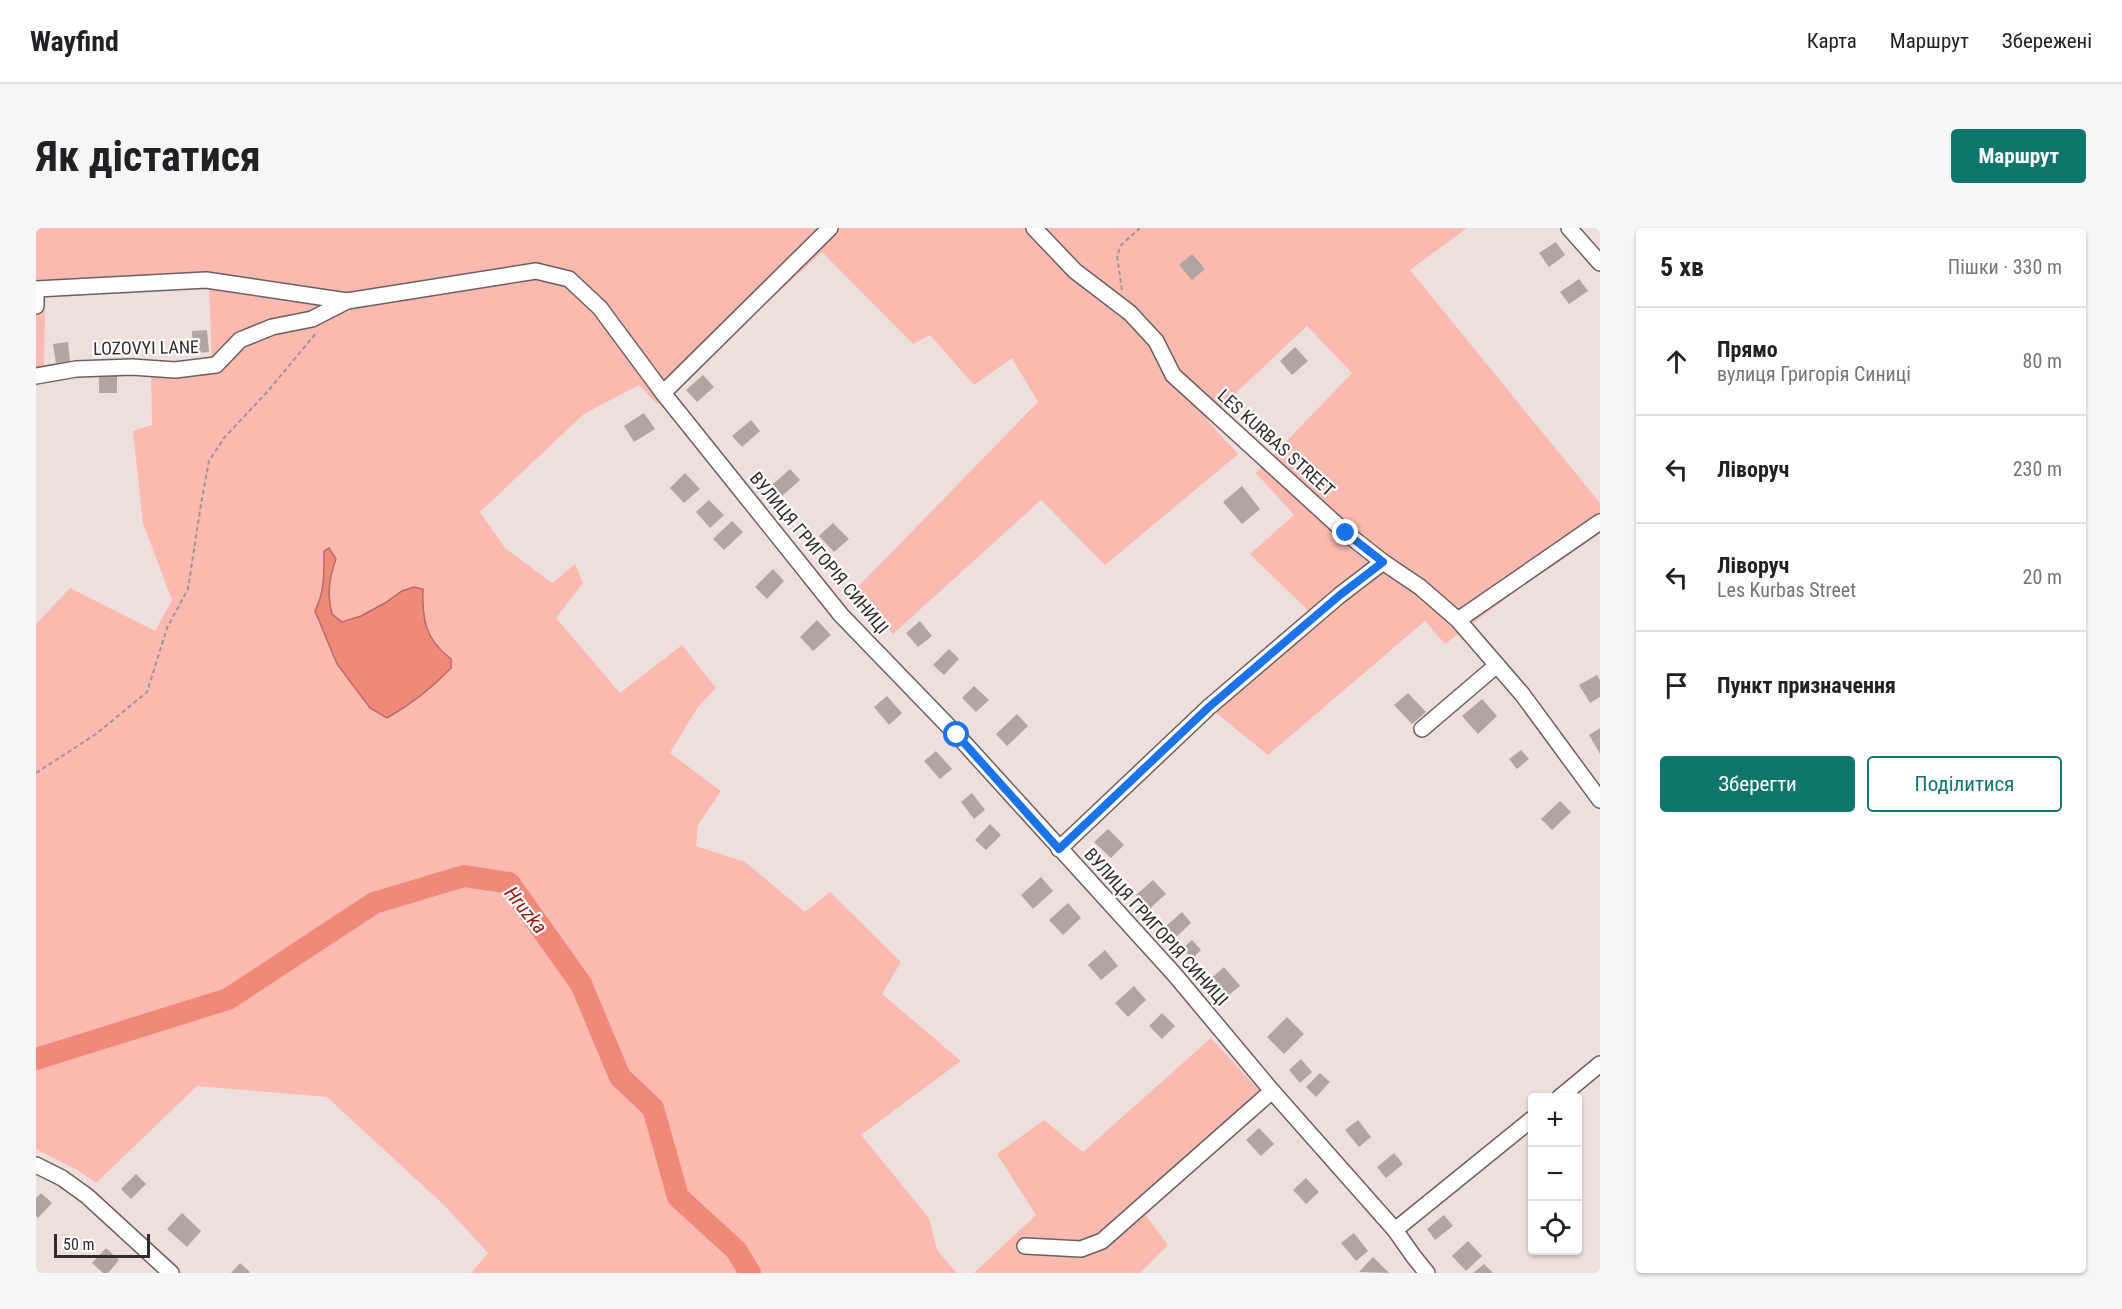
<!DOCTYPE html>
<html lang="uk">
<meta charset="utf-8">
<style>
body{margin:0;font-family:"Roboto Condensed",sans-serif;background:#f6f6f6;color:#202124}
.controls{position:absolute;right:18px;bottom:18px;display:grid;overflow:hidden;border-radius:6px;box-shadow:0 2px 4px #0004}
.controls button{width:54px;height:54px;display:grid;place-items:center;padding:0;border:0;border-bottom:2px solid #e0e0e0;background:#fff;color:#202124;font:30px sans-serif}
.scale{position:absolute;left:18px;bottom:15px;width:96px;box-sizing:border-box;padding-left:6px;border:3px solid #312b2a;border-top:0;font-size:16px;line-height:21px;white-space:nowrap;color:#312b2a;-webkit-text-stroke:4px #fff;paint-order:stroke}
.stop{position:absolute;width:18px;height:18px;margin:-14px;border:4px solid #1a73e8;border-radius:50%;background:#fff}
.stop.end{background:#1a73e8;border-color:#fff;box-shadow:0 2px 6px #0008}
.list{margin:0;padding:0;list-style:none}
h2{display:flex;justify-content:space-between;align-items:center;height:78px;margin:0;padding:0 24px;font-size:26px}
h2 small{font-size:20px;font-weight:400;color:#757577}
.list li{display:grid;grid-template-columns:39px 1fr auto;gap:18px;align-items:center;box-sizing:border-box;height:108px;padding:0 24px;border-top:2px solid #e0e0e0}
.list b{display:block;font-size:22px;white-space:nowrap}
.list p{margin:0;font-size:20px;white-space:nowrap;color:#757577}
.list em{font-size:20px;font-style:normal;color:#757577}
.actions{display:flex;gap:12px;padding:18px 24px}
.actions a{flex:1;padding:14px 0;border:2px solid #0f766e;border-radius:6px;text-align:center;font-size:21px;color:#0f766e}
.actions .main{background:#0f766e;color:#fff}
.icon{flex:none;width:33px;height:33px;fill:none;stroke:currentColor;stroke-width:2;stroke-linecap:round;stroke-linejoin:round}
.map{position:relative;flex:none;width:1564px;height:1045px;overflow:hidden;border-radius:6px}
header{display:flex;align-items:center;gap:36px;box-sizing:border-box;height:84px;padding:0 30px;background:#fff;border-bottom:2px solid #e0e0e0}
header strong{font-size:28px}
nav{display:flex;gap:33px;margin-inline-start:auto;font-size:21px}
.intro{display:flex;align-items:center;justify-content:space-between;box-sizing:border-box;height:144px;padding:0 36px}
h1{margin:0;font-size:42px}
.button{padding:15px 27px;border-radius:6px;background:#0f766e;color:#fff;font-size:21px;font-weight:700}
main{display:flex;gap:36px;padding:0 36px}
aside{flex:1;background:#fff;border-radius:6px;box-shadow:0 2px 4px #0004}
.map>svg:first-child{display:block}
.green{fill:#fabaaf}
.water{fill:#f1897a;stroke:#b76d62;stroke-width:1.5}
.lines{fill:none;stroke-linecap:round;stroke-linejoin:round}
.river{stroke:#f1897a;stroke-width:22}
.building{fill:#b3a4a1}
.minor-casing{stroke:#6d5f5d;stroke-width:18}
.path{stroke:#a09492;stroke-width:2;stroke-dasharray:4.5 3;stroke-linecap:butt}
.minor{stroke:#fff;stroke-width:15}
.route{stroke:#1a73e8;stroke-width:8}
.labels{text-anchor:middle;stroke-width:4.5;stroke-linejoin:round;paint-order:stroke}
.street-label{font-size:18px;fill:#312b2a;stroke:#fff}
.water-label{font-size:20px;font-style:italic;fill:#961c14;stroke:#fff}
</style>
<header>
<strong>Wayfind</strong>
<nav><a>Карта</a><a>Маршрут</a><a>Збережені</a></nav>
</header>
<div class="intro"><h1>Як дістатися</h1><a class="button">Маршрут</a></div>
<main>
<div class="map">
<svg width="1564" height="1045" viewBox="0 0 1564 1045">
<rect width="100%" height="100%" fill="#efdfdc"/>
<!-- green -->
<g class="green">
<path d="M0 0H1431L1374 42 1564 275V300L1409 416 1389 393 1232 527 1179 484 1285 395 1214 326 1258 287 1220 245 1316 145 1271 98 1171 192 1202 226 1069 337 1005 272 857 406 817 364 1002 174 976 130 938 157 894 107 877 116 786 24 621 176 603 157 548 186 444 284 469 320 516 355 539 336 547 355 520 390 584 465 646 417 680 460 662 479 634 525 685 563 662 597 660 618 709 634 769 684 794 664 865 734 846 766 925 833 825 907 893 990 901 1022 921 1045H435L452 1025 409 978 291 869 161 858 60 955 41 942 0 921V396L34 360 119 403 136 372 107 295 97 203 116 197 115 136 176 131 173 60 9 66 8 139 0 142Z"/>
<path d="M1175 810 1232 872 1107 984 1132 1017 1104 1045H938L1000 987 961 926 1008 892 1047 924Z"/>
</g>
<!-- water -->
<path class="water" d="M293 320 300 331C293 350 291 366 296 386L306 394 325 388 349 375 366 363 378 359 387 361C386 392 389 411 415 431V440C397 459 374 477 351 490L334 480 301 436 279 383C289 363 288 345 288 323Z"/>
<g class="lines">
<!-- river -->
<path class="river" d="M0 831 192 771 338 675 428 648 473 655 545 756 584 849 617 880 642 969 700 1022 714 1045"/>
</g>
<!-- building -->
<g class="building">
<path d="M1520 14 1529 27 1513 39 1503 25Z"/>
<path d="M1156 26 1169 41 1156 52 1143 37Z"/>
<path d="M1543 51 1552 63 1533 76 1524 64Z"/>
<path d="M171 102 173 124 157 125 156 103Z"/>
<path d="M32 114 34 133 20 135 17 116Z"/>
<path d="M1259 119 1272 133 1256 147 1244 133Z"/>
<rect x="63" y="147" width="18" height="18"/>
<path d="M667 147 678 159 661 174 650 162Z"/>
<path d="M608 185 619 201 598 214 588 198Z"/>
<path d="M715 192 724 203 706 219 696 208Z"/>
<path d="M754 241 764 252 746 268 736 257Z"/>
<path d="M649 245 664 261 648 275 634 260Z"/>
<path d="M1206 258 1224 281 1206 296 1187 274Z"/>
<path d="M673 272 688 287 674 300 660 284Z"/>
<path d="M696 293 707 304 688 322 677 311Z"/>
<path d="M797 295 813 311 798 324 783 308Z"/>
<path d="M737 341 748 353 731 371 719 359Z"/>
<path d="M781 392 795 407 777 423 764 409Z"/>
<path d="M884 393 896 408 882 419 870 405Z"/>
<path d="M913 421 923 431 908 447 897 437Z"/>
<path d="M1561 447 1564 452V469L1554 475 1543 457Z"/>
<path d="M938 458 953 472 940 484 926 470Z"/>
<path d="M1372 465 1390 484 1376 496 1358 477Z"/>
<path d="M851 468 866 485 853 497 838 479Z"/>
<path d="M1446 471 1461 488 1442 506 1426 488Z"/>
<path d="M981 486 992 498 971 518 960 506Z"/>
<path d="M1564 500V526L1553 507Z"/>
<path d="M1485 522 1493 531 1481 541 1473 531Z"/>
<path d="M900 523 916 541 904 551 888 533Z"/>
<path d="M936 565 949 582 938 591 925 574Z"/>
<path d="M1524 573 1535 584 1516 602 1505 591Z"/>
<path d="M954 596 965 607 950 622 939 612Z"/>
<path d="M1072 601 1088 617 1075 630 1058 614Z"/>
<path d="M1005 649 1017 663 997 681 985 667Z"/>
<path d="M1117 652 1130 666 1113 681 1100 667Z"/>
<path d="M1032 675 1045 690 1027 707 1013 692Z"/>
<path d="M1146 684 1155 695 1137 712 1127 701Z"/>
<path d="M1156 712 1165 722 1156 731 1147 720Z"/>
<path d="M1069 722 1082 738 1065 752 1052 737Z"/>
<path d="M1188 739 1204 758 1189 770 1173 752Z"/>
<path d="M1098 758 1110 772 1092 789 1079 775Z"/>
<path d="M1126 785 1139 798 1126 811 1113 798Z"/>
<path d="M1251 789 1268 806 1248 826 1231 809Z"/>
<path d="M1265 831 1276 844 1264 855 1253 842Z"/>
<path d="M1284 845 1294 854 1280 869 1270 859Z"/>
<path d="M1322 892 1335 909 1323 919 1309 902Z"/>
<path d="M1223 900 1238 916 1225 928 1210 912Z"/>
<path d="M1358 925 1367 936 1350 950 1341 939Z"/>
<path d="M100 946 110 956 95 971 85 961Z"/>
<path d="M1270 950 1283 964 1270 976 1257 962Z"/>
<path d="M5 965 16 975 2 990 0 988V970Z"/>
<path d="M146 985 165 1003 151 1019 131 1001Z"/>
<path d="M1408 987 1417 998 1399 1012 1391 1001Z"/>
<path d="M1318 1005 1332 1023 1320 1033 1305 1015Z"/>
<path d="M1432 1013 1446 1028 1430 1043 1416 1028Z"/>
<path d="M70 1020 83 1032 72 1045H67L56 1035Z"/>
<path d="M1337 1029 1353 1045 1323 1044Z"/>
<path d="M204 1035 214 1044 213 1045H195Z"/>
<path d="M1448 1036 1457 1045H1437Z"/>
</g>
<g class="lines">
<defs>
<g id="minor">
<path d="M998 0 1039 43 1094 85 1120 113 1137 147 1310 305 1347 334 1384 359 1422 392 1486 466 1564 572"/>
<path d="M1533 0 1564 35"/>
<path d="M0 61 170 52 311 73 500 43 533 51 564 80 627 165 805 387 921 507 1139 747 1236 863 1359 1002 1378 1029 1391 1045"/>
<path d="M0 78V61"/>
<path d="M0 148 40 141 96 139 139 142 180 137 204 112 236 99 276 91 311 73"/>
<path d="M627 165 794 0"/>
<path d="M1422 392 1564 294"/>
<path d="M1386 501 1461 437"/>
<path d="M1023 621 1173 479 1304 367 1347 334"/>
<path d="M1523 870 1564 836"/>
<path d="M0 937 26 950 51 968 135 1045"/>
<path d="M1359 1002 1496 891"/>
<path d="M989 1018 1045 1021 1066 1013 1236 863"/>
</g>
</defs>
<!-- minor casing -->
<use href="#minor" class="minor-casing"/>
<!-- path -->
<g class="path">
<path d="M1086 62 1081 28 1085 17 1104 0"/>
<path d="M0 545 60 506 111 464 131 400 152 361 165 276 173 233 188 210 232 163 280 105"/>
</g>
<!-- minor -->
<use href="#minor" class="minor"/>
</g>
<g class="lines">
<!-- route -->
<path class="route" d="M921 507 1023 621 1173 479 1304 367 1347 334 1310 305"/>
</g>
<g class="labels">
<!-- street labels -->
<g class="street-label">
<text transform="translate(110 120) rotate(-1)" y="6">LOZOVYI LANE</text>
<text transform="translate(1240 215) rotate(42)" y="6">LES KURBAS STREET</text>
<text transform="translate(783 325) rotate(50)" y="6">ВУЛИЦЯ ГРИГОРІЯ СИНИЦІ</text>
<text transform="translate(1120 699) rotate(48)" y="6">ВУЛИЦЯ ГРИГОРІЯ СИНИЦІ</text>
</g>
<!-- water labels -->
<g class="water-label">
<text transform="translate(490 682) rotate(51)" y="7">Hruzka</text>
</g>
</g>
</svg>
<div class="controls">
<button>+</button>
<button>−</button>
<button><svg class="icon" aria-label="locate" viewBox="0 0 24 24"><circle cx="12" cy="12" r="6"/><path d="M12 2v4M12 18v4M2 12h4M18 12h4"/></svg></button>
</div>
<div class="scale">50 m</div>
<div class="stop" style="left:921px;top:507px"></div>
<div class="stop end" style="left:1310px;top:305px"></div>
</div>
<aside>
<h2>5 хв<small>Пішки · 330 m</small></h2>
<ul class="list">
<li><svg class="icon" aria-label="ahead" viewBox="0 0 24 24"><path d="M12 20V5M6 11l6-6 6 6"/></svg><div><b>Прямо</b><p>вулиця Григорія Синиці</p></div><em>80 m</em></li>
<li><svg class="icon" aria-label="left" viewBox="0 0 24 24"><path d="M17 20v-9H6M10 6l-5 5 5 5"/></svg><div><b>Ліворуч</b></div><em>230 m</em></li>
<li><svg class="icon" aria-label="left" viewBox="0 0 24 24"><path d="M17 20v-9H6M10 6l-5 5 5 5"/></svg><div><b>Ліворуч</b><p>Les Kurbas Street</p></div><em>20 m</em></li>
<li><svg class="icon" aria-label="arrive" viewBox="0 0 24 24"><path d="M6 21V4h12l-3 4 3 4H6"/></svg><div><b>Пункт призначення</b></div></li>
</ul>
<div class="actions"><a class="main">Зберегти</a><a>Поділитися</a></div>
</aside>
</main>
